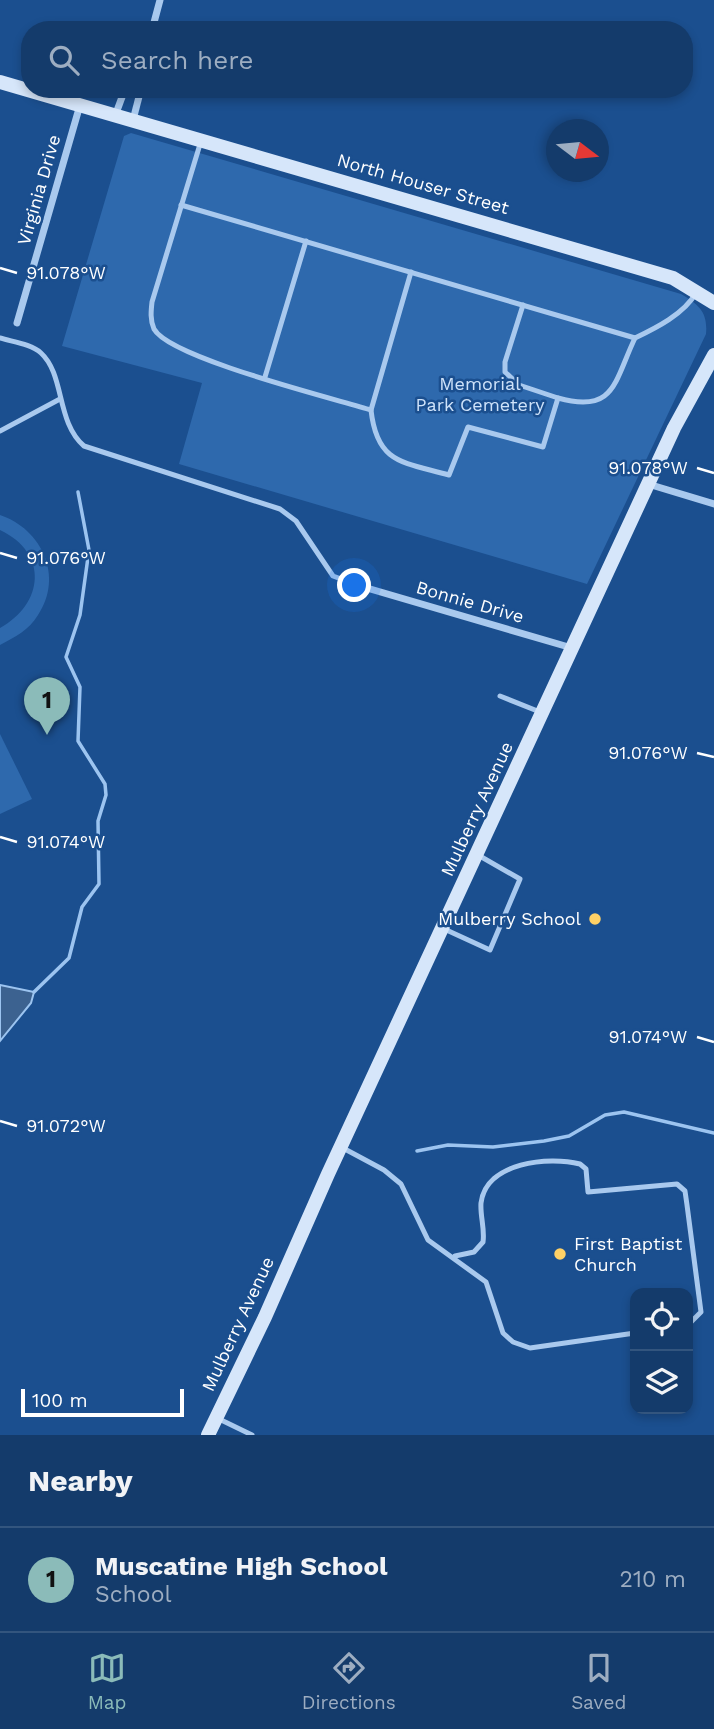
<!DOCTYPE html>
<meta charset="utf-8">
<style>
body{margin:0;font-family:"Work Sans",sans-serif;background:#1d4271;color:#f1f3f6}
.controls{position:absolute;right:21px;bottom:21px;display:grid;overflow:hidden;border-radius:14px;box-shadow:0 4px 10px #0003}
.controls button{width:63px;height:63px;display:grid;place-items:center;padding:0;border:0;border-bottom:2px solid #33557e;background:#143b6b;color:#f1f3f6;font:35px sans-serif}
.compass{position:absolute;left:546px;top:119px;width:63px;height:63px;border-radius:50%;background:#143b6b;box-shadow:0 4px 10px #0003;rotate:106deg}
.scale{position:absolute;left:21px;bottom:18px;width:163px;box-sizing:border-box;padding-left:7px;border:4px solid #fff;border-top:0;font-size:19px;line-height:24px;white-space:nowrap;color:#fff;-webkit-text-stroke:5px #1b4f8f;paint-order:stroke}
.you{position:absolute;left:355px;top:586px;width:24px;height:24px;margin:-18px;border:5px solid #fff;border-radius:50%;background:#1a73e8;box-shadow:0 0 0 10px #1a73e833}
.badge{display:grid;place-items:center;width:46px;height:46px;border-radius:50%;background:#8bbbb9;color:#111;font-size:23px;font-weight:700}
.pin{position:absolute;translate:-50% -58px;filter:drop-shadow(0 2px 4px #0008)}
.pin::after{content:'';position:absolute;top:37px;width:24px;height:21px;background:inherit;clip-path:polygon(0 0,100% 0,50% 100%)}
.list{margin:0;padding:0;list-style:none}
h2{display:flex;justify-content:space-between;align-items:center;height:91px;margin:0;padding:0 28px;font-size:30px}
h2 small{font-size:23px;font-weight:400;color:#9dadc1}
.list li{display:grid;grid-template-columns:46px 1fr auto;gap:21px;align-items:center;box-sizing:border-box;height:105px;padding:0 28px;border-top:2px solid #33557e}
.list b{display:block;font-size:26px;white-space:nowrap}
.list p{margin:0;font-size:23px;white-space:nowrap;color:#9dadc1}
.list em{font-size:23px;font-style:normal;color:#9dadc1}
.icon{flex:none;width:38px;height:38px;fill:none;stroke:currentColor;stroke-width:2;stroke-linecap:round;stroke-linejoin:round}
.map{position:relative;flex:none;width:714px;height:1435px;overflow:hidden}
.search{position:absolute;background:#143b6b;box-shadow:0 4px 10px #0003;left:21px;right:21px;top:21px;height:77px;display:flex;align-items:center;gap:18px;box-sizing:border-box;padding:0 24px;border-radius:28px;color:#9dadc1;font-size:26px}
.sheet{height:196px;background:#143b6b}
nav{display:flex;justify-content:space-around;align-items:center;box-sizing:border-box;height:98px;border-top:2px solid #33557e;background:#143b6b;font-size:19px;color:#9dadc1}
nav a{display:grid;justify-items:center;gap:4px}
nav .on{color:#8bbbb9}
.map>svg:first-child{display:block}
.green{fill:#2e69ad}
.water{fill:#3c6290;stroke:#9cc4f0;stroke-width:2}
.lines{fill:none;stroke-linecap:round;stroke-linejoin:round}
.stream{stroke:#9cc4f0;stroke-width:3.5}
.lane{stroke:#a9c9ee;stroke-width:5}
.street{stroke:#a9c9ee;stroke-width:7}
.secondary{stroke:#d6e6fa;stroke-width:14}
.ticks{fill:none;stroke:#fff;stroke-width:2.5}
.poi-dot{fill:#ffd166;stroke:#1b4f8f;stroke-width:2.5}
.labels{text-anchor:middle;stroke-width:5;stroke-linejoin:round;paint-order:stroke}
.street-label{font-size:18px;fill:#fff;stroke:#1b4f8f}
.park-label{font-size:18px;fill:#cfe3fa;stroke:#1b4f8f}
.poi-label{font-size:18px;fill:#fff;stroke:#1b4f8f;text-anchor:end}
.ticks-label{font-size:18px;text-anchor:middle;fill:#fff;stroke:#1b4f8f;stroke-width:5;stroke-linejoin:round;paint-order:stroke}
</style>
<div class="map">
<svg width="714" height="1435" viewBox="0 0 714 1435">
<rect width="100%" height="100%" fill="#1b4f8f"/>
<!-- green -->
<g class="green">
<path d="M131 133 681 294C699 305 708 312 706 334L587 584 179 464 202 383 62 346 124 136Z"/>
<path d="M0 515C42 529 64 577 38 615 29 630 15 637 0 645V628C44 604 49 553 0 530Z"/>
<path d="M0 734 32 799 0 814Z"/>
</g>
<!-- water -->
<path class="water" d="M0 985 34 992 31 1003 0 1041Z"/>
<g class="lines">
<!-- stream -->
<g class="stream">
<path d="M34 992 69 958 82 907 99 884 98 821 106 795 105 784 78 741 80 687 66 657 80 615 89 550 78 492"/>
<path d="M417 1151 448 1145 493 1147 544 1141 569 1136 605 1115 624 1112 714 1133"/>
</g>
<!-- lane -->
<g class="lane">
<path d="M201 141 152 302C151 311 150 320 154 329 170 358 332 398 371 410 377 464 403 462 449 475L468 427 543 447 558 398 519 385 505 372V362L523 305"/>
<path d="M181 205 635 338C656 328 684 314 696 293"/>
<path d="M0 338C13 342 31 344 41 353 65 375 56 422 84 446L280 509 296 521 333 576 360 586"/>
<path d="M265 377 306 241"/>
<path d="M558 398C615 414 614 382 635 338"/>
<path d="M371 410 411 272"/>
<path d="M0 431 60 399"/>
<path d="M500 696 540 712"/>
<path d="M442 928 490 950 520 879 478 855"/>
<path d="M341 1147 384 1170 401 1184 428 1240 486 1282 503 1333 513 1342 530 1348 635 1333"/>
<path d="M455 1256 474 1252 483 1242C485 1229 480 1216 481 1203 486 1162 549 1156 580 1164L586 1169 588 1192 677 1184 685 1191 687 1205 701 1312 688 1325"/>
<path d="M217 1418 252 1435"/>
</g>
<!-- street -->
<g class="street">
<path d="M152 30 160 0"/>
<path d="M115 116 125 89"/>
<path d="M133 120 141 89"/>
<path d="M17 323 80 105"/>
<path d="M648 484 714 504"/>
<path d="M360 586 572 648"/>
</g>
<!-- secondary -->
<g class="secondary">
<path d="M0 82 673 278 714 303"/>
<path d="M208 1435 265 1317 328 1174 674 428 714 355"/>
</g>
</g>
<!-- ticks -->
<path class="ticks" d="M0 268 17 273M697 468 714 473M0 553 17 558M697 753 714 757M0 837 17 842M697 1037 714 1042M0 1121 17 1126"/>
<!-- markers -->
<g class="poi-dot">
<circle cx="595" cy="919" r="7"/>
<circle cx="560" cy="1254" r="7"/>
</g>
<g class="labels">
<!-- street labels -->
<g class="street-label">
<text transform="translate(423 184) rotate(16)" y="6">North Houser Street</text>
<text transform="translate(39 190) rotate(-74)" y="6">Virginia Drive</text>
<text transform="translate(470 602) rotate(16)" y="6">Bonnie Drive</text>
<text transform="translate(477 809) rotate(-65)" y="6">Mulberry Avenue</text>
<text transform="translate(238 1324) rotate(-65)" y="6">Mulberry Avenue</text>
</g>
<!-- park labels -->
<g class="park-label">
<text x="480" y="390">Memorial<tspan x="480" dy="21">Park Cemetery</tspan></text>
</g>
<!-- poi labels -->
<g class="poi-label">
<text x="581" y="925">Mulberry School</text>
<text x="574" y="1250" text-anchor="start">First Baptist<tspan x="574" dy="21">Church</tspan></text>
</g>
</g>
<g class="ticks-label">
<text x="66" y="279">91.078°W</text>
<text x="648" y="474">91.078°W</text>
<text x="66" y="564">91.076°W</text>
<text x="648" y="759">91.076°W</text>
<text x="66" y="848">91.074°W</text>
<text x="648" y="1043">91.074°W</text>
<text x="66" y="1132">91.072°W</text>
</g>
</svg>
<div class="controls">
<button><svg class="icon" aria-label="locate" viewBox="0 0 24 24"><circle cx="12" cy="12" r="6"/><path d="M12 2v4M12 18v4M2 12h4M18 12h4"/></svg></button>
<button><svg class="icon" aria-label="layers" viewBox="0 0 24 24"><path d="M12 4l9 5-9 5-9-5zM3 14l9 5 9-5"/></svg></button>
</div>
<svg class="compass" viewBox="-18 -18 36 36"><path d="M0-13l5 13h-10z" fill="#e53935"/><path d="M0 13l5-13h-10z" fill="#9dadc1"/></svg>
<div class="scale">100 m</div>
<div class="you"></div>
<div class="pin badge" style="left:47px;top:735px">1</div>
<div class="search"><svg class="icon" aria-label="search" viewBox="0 0 24 24"><circle cx="10" cy="10" r="6"/><path d="M15 15l6 6"/></svg>Search here</div>
</div>
<section class="sheet">
<h2>Nearby<small></small></h2>
<ul class="list">
<li><span class="badge">1</span><div><b>Muscatine High School</b><p>School</p></div><em>210 m</em></li>
</ul>
</section>
<nav>
<a class="on"><svg class="icon" aria-label="map" viewBox="0 0 24 24"><path d="M3 6l6-2 6 2 6-2v14l-6 2-6-2-6 2zM9 4v14M15 6v14"/></svg>Map</a>
<a><svg class="icon" aria-label="directions" viewBox="0 0 24 24"><path d="M12 3l9 9-9 9-9-9zM9 14v-3h6M13 9l2 2-2 2"/></svg>Directions</a>
<a><svg class="icon" aria-label="saved" viewBox="0 0 24 24"><path d="M7 4h10v16l-5-4-5 4z"/></svg>Saved</a>
</nav>
